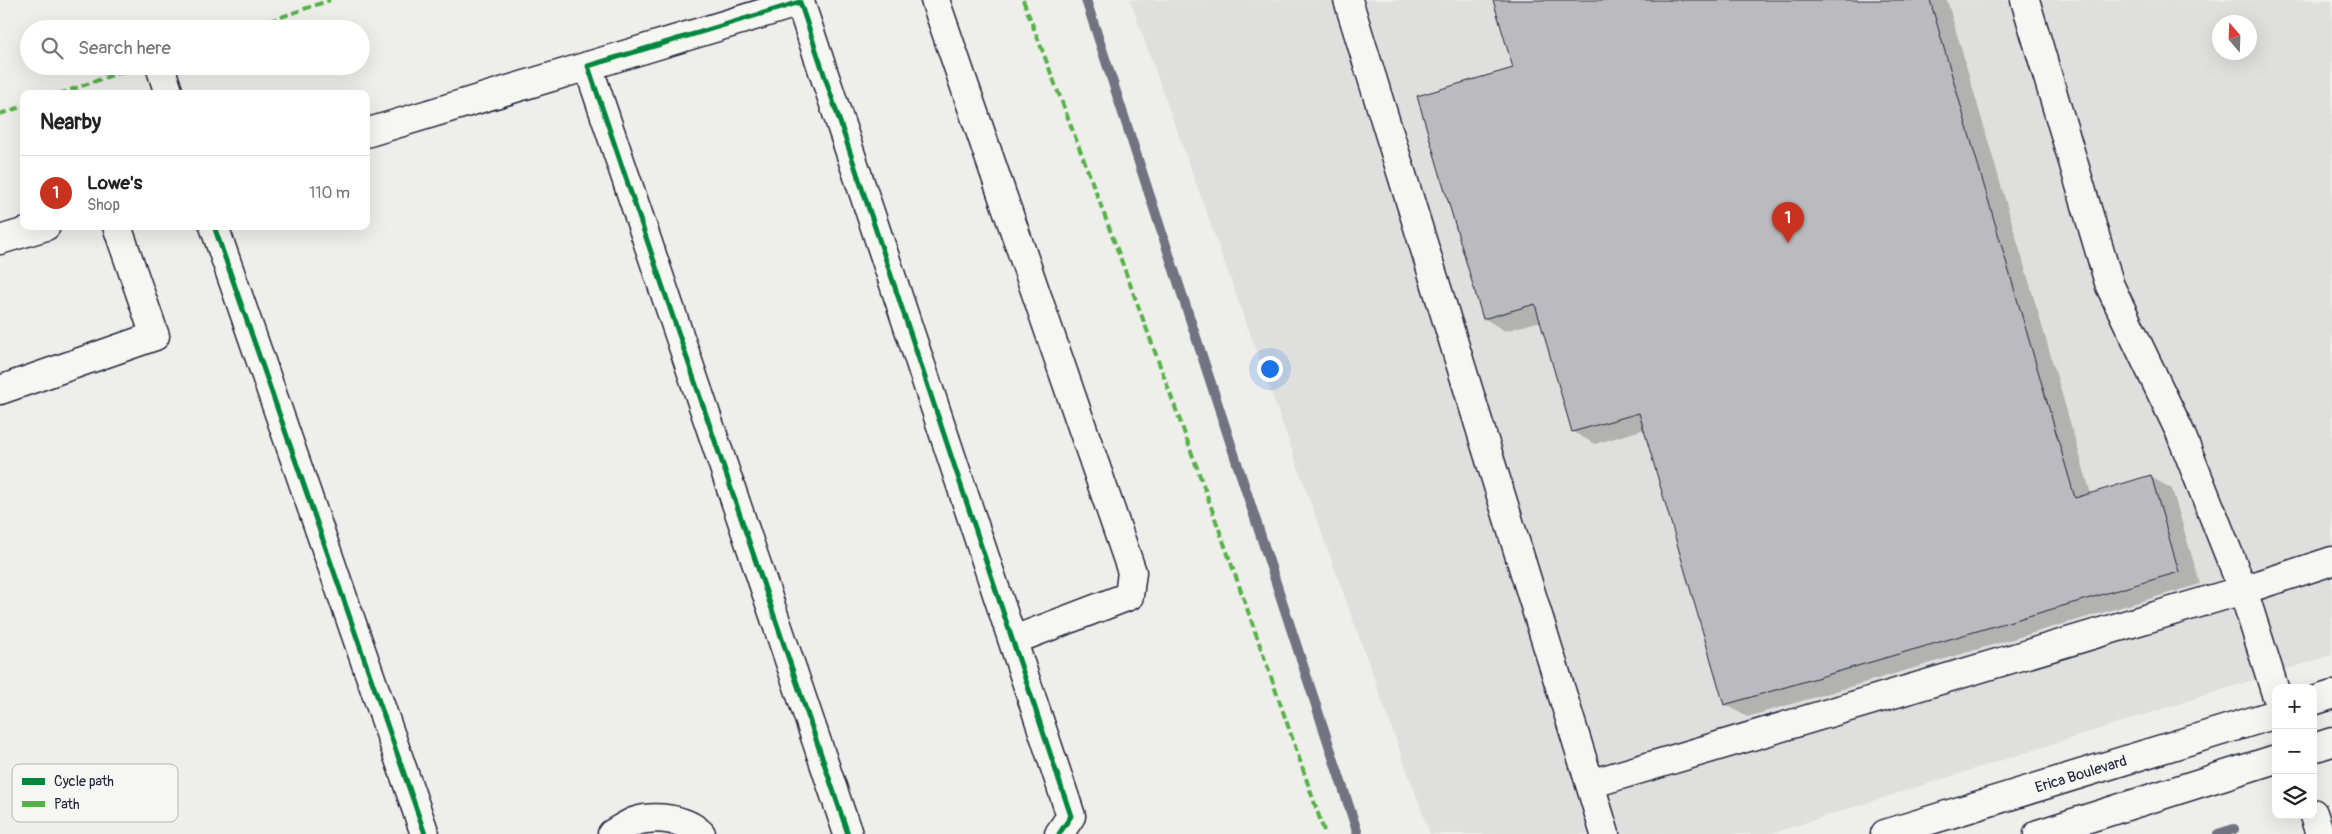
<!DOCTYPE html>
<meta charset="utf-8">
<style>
body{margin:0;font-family:Pangolin,sans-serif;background:#f6f6f6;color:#222}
.controls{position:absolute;right:15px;bottom:15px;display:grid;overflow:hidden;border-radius:10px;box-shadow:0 5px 20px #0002}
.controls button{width:45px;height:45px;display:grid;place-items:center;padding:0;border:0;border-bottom:1px solid #e0e0e0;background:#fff;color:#222;font:25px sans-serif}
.compass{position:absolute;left:2212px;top:15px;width:45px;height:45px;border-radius:50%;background:#fff;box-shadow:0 5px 20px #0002;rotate:341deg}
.you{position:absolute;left:1269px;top:368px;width:18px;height:18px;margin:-12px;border:4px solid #fff;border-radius:50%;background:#1a73e8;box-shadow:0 0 0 8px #1a73e833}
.badge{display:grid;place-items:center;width:32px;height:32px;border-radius:50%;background:#c8321e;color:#fff;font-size:16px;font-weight:700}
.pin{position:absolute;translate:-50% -41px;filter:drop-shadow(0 1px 2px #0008)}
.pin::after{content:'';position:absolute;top:26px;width:18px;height:15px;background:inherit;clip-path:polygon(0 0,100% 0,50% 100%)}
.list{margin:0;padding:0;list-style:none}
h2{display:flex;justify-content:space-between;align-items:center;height:65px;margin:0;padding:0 20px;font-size:21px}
h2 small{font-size:16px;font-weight:400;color:#767676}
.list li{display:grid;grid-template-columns:32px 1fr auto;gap:15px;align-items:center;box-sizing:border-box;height:75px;padding:0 20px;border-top:1px solid #e0e0e0}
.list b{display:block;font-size:19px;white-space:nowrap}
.list p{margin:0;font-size:16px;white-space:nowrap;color:#767676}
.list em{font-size:16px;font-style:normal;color:#767676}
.icon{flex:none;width:28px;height:28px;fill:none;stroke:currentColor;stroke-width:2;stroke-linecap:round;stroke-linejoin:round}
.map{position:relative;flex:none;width:2332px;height:834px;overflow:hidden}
.search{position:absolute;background:#fff;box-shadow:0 5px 20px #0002;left:20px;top:20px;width:350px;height:55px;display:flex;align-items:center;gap:12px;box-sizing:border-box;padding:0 18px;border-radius:28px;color:#767676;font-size:19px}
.panel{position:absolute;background:#fff;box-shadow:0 5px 20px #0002;left:20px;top:90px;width:350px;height:140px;border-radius:10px}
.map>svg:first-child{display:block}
.built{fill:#dfdfde;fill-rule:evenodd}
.shadow{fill:#0003}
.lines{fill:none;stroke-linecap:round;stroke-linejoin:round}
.stream{stroke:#727281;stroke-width:10}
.building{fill:#bbbbbf;stroke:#22223b}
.minor-casing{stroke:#22223b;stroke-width:31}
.minor{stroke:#f6f6f2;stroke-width:28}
.quiet{stroke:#55b146;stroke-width:4;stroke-dasharray:8 4;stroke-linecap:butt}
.cycleway-casing{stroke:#f6f6f2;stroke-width:8}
.cycleway{stroke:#00873e;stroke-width:5}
.labels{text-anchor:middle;stroke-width:4.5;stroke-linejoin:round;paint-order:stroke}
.street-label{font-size:15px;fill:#22223b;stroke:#f6f6f2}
.key{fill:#f6f6f2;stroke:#b6b6bb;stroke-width:1}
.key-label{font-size:14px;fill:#22223b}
</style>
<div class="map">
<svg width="2332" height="834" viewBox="0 0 2332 834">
<rect width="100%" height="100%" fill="#eeeeeb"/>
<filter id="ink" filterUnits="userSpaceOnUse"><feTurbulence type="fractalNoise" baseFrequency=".02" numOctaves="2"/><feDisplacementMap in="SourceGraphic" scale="10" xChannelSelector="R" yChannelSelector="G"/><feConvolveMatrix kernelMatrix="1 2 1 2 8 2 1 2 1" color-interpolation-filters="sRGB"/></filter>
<g filter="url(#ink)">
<!-- built -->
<path class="built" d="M1130 0H2332V655L1770 834H1430ZM2220 22H2250V52H2220Z"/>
<!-- shadow -->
<path class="shadow" d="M1494 0H1947L2091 494 2151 477 2172 489 2200 584 1747 717 1725 704 1645 429 1595 444 1573 432 1541 321 1505 331 1484 318 1514 69Z"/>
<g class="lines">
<!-- stream -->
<g class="stream">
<path d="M1086 0 1358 834"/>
<path d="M2218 834 2234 829"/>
</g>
</g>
<!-- building -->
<path class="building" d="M1493 0H1930L2075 498 2151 475 2179 572 1724 705 1639 413 1572 432 1535 304 1483 319 1417 96 1513 68Z"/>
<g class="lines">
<defs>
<g id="minor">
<path d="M935 0 1132 572 1129 596 1014 640"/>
<path d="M1348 0 1590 784 2243 590 2332 561"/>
<path d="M2025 0 2110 286 2180 432 2243 590 2276 694"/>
<path d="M160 66 169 94"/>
<path d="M366 133 588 66"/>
<path d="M214 226 425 834"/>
<path d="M0 240 46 226"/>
<path d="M0 390 155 336 117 226"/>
<path d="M2313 701 2332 695"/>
<path d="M2313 748 2332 742"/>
<path d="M1590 784 1605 834"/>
<path d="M2313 813 2320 834"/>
<path d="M612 834C619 830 626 825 633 822 654 815 685 818 701 834"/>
<path d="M848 834 588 66 800 2 1071 816 1059 834"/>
<path d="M1885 834 2276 714"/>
<path d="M2038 834 2276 759"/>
</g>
</defs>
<!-- minor casing -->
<use href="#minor" class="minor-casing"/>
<!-- minor -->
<use href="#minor" class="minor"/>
<!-- quiet -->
<g class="quiet">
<path d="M1023 0C1129 276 1230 554 1325 834"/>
<path d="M247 29 330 0"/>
<path d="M59 94 138 66"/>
<path d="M0 114 24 106"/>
</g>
<defs>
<g id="cycleway">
<path d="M214 226 425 834"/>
<path d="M848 834 588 66 800 2 1071 816 1059 834"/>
</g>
</defs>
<!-- cycleway casing -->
<use href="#cycleway" class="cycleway-casing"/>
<!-- cycleway -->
<use href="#cycleway" class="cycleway"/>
</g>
</g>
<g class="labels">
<!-- street labels -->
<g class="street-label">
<text transform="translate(2081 774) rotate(-17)" y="5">Erica Boulevard</text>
</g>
</g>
<!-- legend -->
<rect x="12" y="764" width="166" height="58" rx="8" class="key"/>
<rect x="22" y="778" width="23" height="7" fill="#00873e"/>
<rect x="22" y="801" width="23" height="6" fill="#55b146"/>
<g class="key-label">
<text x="54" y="786">Cycle path</text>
<text x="54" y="809">Path</text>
</g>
</svg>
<div class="controls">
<button>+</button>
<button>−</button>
<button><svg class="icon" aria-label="layers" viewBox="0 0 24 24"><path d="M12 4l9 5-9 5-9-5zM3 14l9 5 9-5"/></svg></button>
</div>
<svg class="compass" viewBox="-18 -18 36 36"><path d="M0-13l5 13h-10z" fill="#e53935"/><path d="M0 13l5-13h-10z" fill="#767676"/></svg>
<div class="you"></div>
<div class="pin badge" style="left:1788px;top:243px">1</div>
<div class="search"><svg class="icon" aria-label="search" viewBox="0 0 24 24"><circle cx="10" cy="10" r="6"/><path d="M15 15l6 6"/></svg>Search here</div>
<section class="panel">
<h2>Nearby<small></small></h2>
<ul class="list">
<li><span class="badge">1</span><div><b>Lowe's</b><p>Shop</p></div><em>110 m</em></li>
</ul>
</section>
</div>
